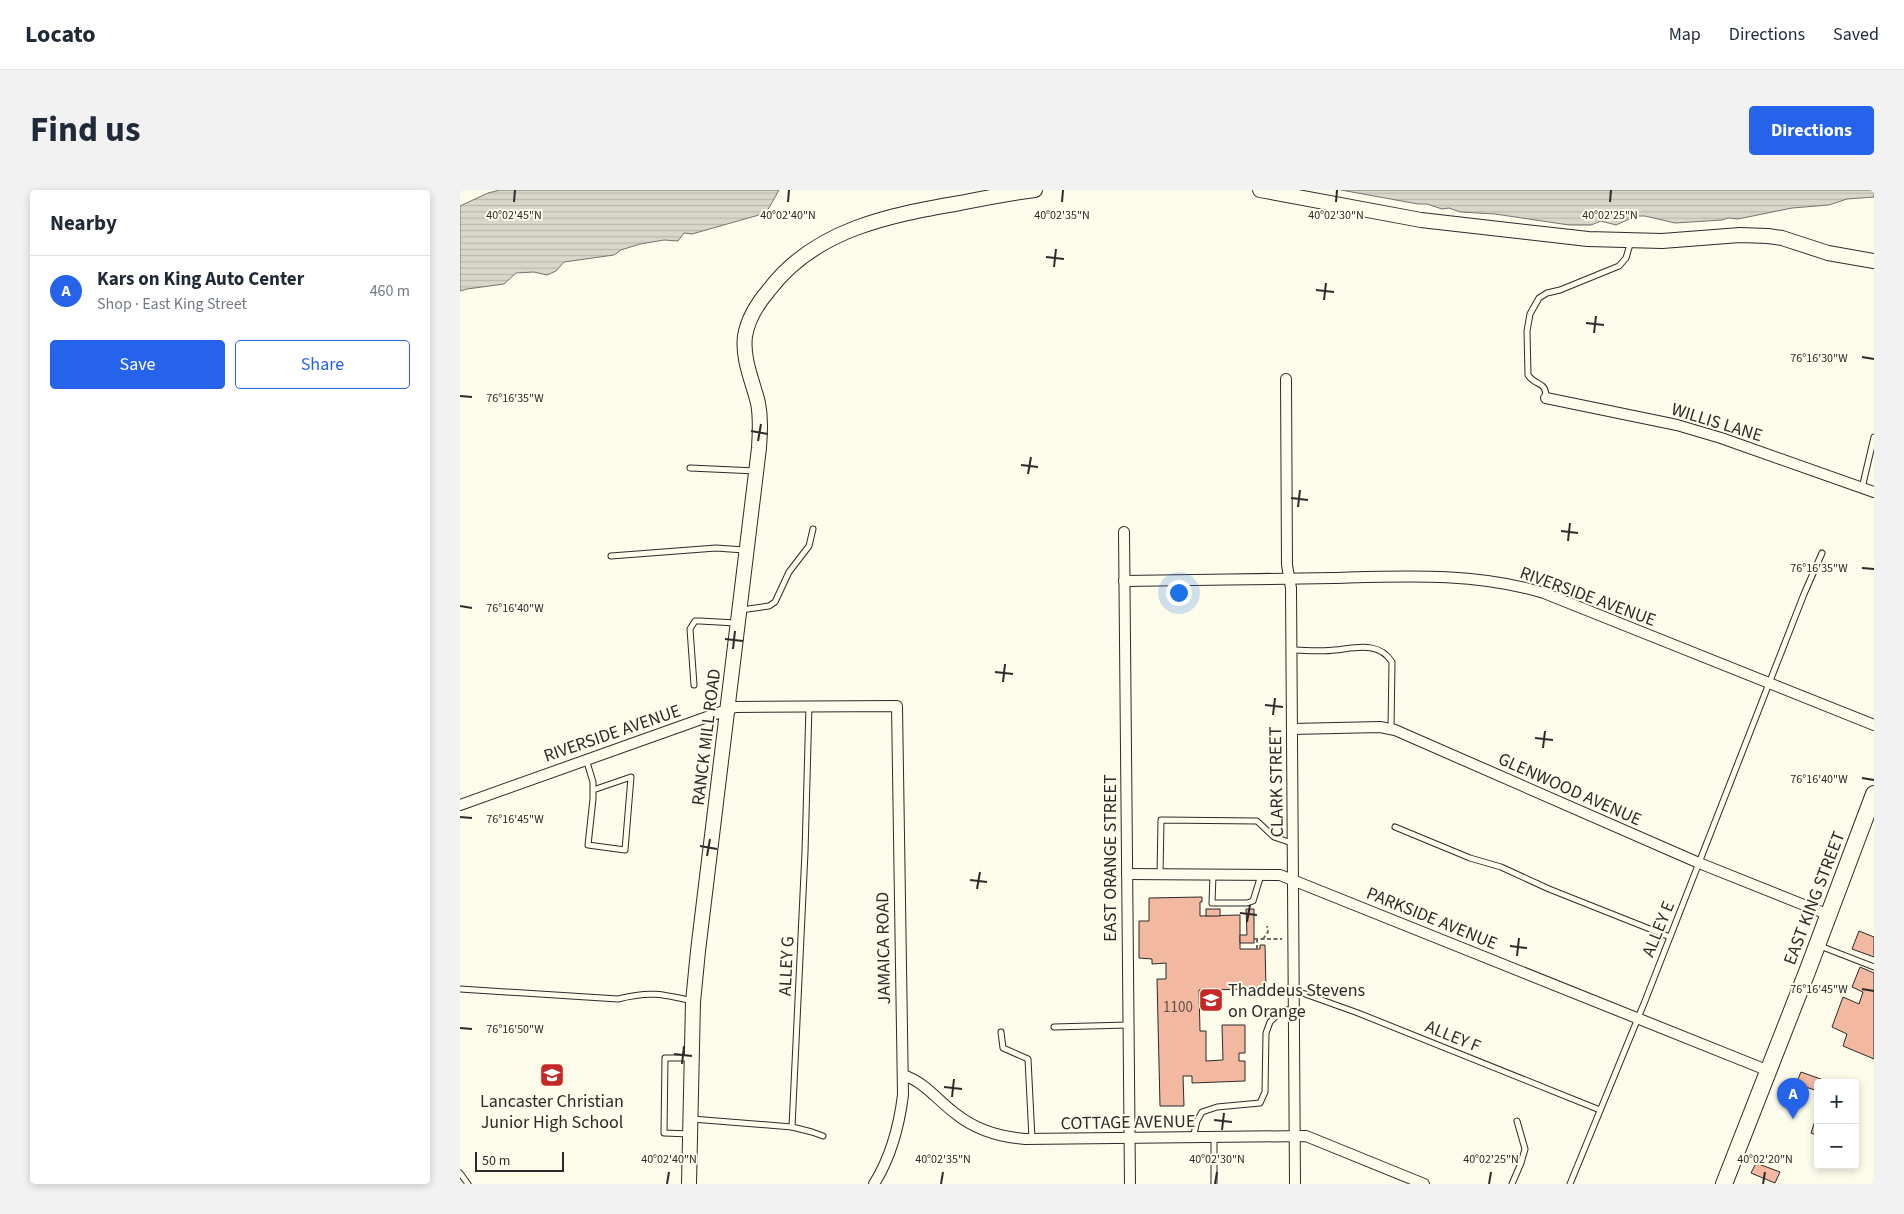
<!DOCTYPE html>
<meta charset="utf-8">
<style>
body{margin:0;font-family:"Source Sans 3",sans-serif;background:#f2f2f3;color:#1f2937}
.controls{position:absolute;right:15px;bottom:15px;display:grid;overflow:hidden;border-radius:5px;box-shadow:0 2px 8px #0003}
.controls button{width:45px;height:45px;display:grid;place-items:center;padding:0;border:0;border-bottom:1px solid #e0e1e3;background:#fff;color:#1f2937;font:25px sans-serif}
.scale{position:absolute;left:15px;bottom:12px;width:89px;box-sizing:border-box;padding-left:5px;border:2px solid #2b2b2b;border-top:0;font-size:14px;line-height:18px;white-space:nowrap;color:#2b2b2b;-webkit-text-stroke:4px #fdfbea;paint-order:stroke}
.you{position:absolute;left:718px;top:402px;width:18px;height:18px;margin:-12px;border:4px solid #fff;border-radius:50%;background:#1a73e8;box-shadow:0 0 0 8px #1a73e833}
.badge{display:grid;place-items:center;width:32px;height:32px;border-radius:50%;background:#2563eb;color:#fff;font-size:16px;font-weight:700}
.pin{position:absolute;translate:-50% -41px;filter:drop-shadow(0 1px 2px #0008)}
.pin::after{content:'';position:absolute;top:26px;width:18px;height:15px;background:inherit;clip-path:polygon(0 0,100% 0,50% 100%)}
.list{margin:0;padding:0;list-style:none}
h2{display:flex;justify-content:space-between;align-items:center;height:65px;margin:0;padding:0 20px;font-size:21px}
h2 small{font-size:16px;font-weight:400;color:#747a83}
.list li{display:grid;grid-template-columns:32px 1fr auto;gap:15px;align-items:center;box-sizing:border-box;height:70px;padding:0 20px;border-top:1px solid #e0e1e3}
.list b{display:block;font-size:19px;white-space:nowrap}
.list p{margin:0;font-size:16px;white-space:nowrap;color:#747a83}
.list em{font-size:16px;font-style:normal;color:#747a83}
.actions{display:flex;gap:10px;padding:15px 20px}
.actions a{flex:1;padding:11px 0;border:1px solid #2563eb;border-radius:5px;text-align:center;font-size:18px;color:#2563eb}
.actions .main{background:#2563eb;color:#fff}
.map{position:relative;flex:none;width:1414px;height:994px;overflow:hidden;border-radius:5px}
header{display:flex;align-items:center;gap:30px;box-sizing:border-box;height:70px;padding:0 25px;background:#fff;border-bottom:1px solid #e0e1e3}
header strong{font-size:24px}
nav{display:flex;gap:28px;margin-inline-start:auto;font-size:18px}
.intro{display:flex;align-items:center;justify-content:space-between;box-sizing:border-box;height:120px;padding:0 30px}
h1{margin:0;font-size:35px}
.button{padding:12px 22px;border-radius:5px;background:#2563eb;color:#fff;font-size:18px;font-weight:700}
main{display:flex;gap:30px;padding:0 30px}
aside{flex:1;background:#fff;border-radius:5px;box-shadow:0 2px 8px #0003}
.map>svg:first-child{display:block}
.water{fill:url(#water-rules);stroke:#74746e}
.building{fill:#f2b8a0;stroke:#2b2b2b}
.lines{fill:none;stroke-linecap:round;stroke-linejoin:round}
.service-casing{stroke:#2b2b2b;stroke-width:7}
.minor-casing{stroke:#2b2b2b;stroke-width:12}
.tertiary-casing{stroke:#2b2b2b;stroke-width:16}
.primary-casing{stroke:#2b2b2b;stroke-width:18}
.path{stroke:#6a6964;stroke-width:2;stroke-dasharray:4 2.5;stroke-linecap:butt}
.service{stroke:#fdfbea;stroke-width:5}
.minor{stroke:#fdfbea;stroke-width:10}
.tertiary{stroke:#fdfbea;stroke-width:14}
.primary{stroke:#fdfbea;stroke-width:16}
.ticks{fill:none;stroke:#2b2b2b;stroke-width:2}
.labels{text-anchor:middle;stroke-width:4;stroke-linejoin:round;paint-order:stroke}
.number-label{font-size:15px;fill:#5d4e48}
.street-label{font-size:18px;fill:#2b2b2b;stroke:#fdfbea}
.poi-label{font-size:18px;fill:#2b2b2b;stroke:#fdfbea;text-anchor:start}
.ticks-label{font-size:12px;text-anchor:middle;fill:#2b2b2b;stroke:#fdfbea;stroke-width:4;stroke-linejoin:round;paint-order:stroke}
</style>
<header>
<strong>Locato</strong>
<nav><a>Map</a><a>Directions</a><a>Saved</a></nav>
</header>
<div class="intro"><h1>Find us</h1><a class="button">Directions</a></div>
<main>
<aside>
<h2>Nearby<small></small></h2>
<ul class="list">
<li><span class="badge">A</span><div><b>Kars on King Auto Center</b><p>Shop · East King Street</p></div><em>460 m</em></li>
</ul>
<div class="actions"><a class="main">Save</a><a>Share</a></div>
</aside>
<div class="map">
<svg width="1414" height="994" viewBox="0 0 1414 994">
<defs>
<pattern id="water-rules" width="6" height="5" patternUnits="userSpaceOnUse" patternTransform="scale(1.25)"><rect width="6" height="5" fill="#d8d7c9"/><path d="M0 2.5h6" fill="none" stroke="#bab9ad"/></pattern>
</defs>
<rect width="100%" height="100%" fill="#fdfbea"/>
<!-- water -->
<g class="water">
<path d="M40 0H319L306 23 232 44 224 43 218 51 204 50 180 54 161 60 154 65 104 72 96 81 87 85 74 82 56 83 44 94 7 99 0 101V16L28 3Z"/>
<path d="M881 0H1414V7L1387 9 1369 15 1332 18 1278 29 1268 28 1262 30 1215 33 1185 26H1176L1156 35 1141 31 1131 35H1109L1035 24 1000 22 989 18 982 19 967 14H958Z"/>
</g>
<!-- building -->
<g class="building">
<path d="M742 707V712H740V726L780 725V759H800V755H805L806 799 739 800 740 841H746V871L763 870 762 835H785V863H779V871H785V891L732 893V886H723L724 916H700L697 789H706V773L692 774V769L679 768V731H689V708Z"/>
<rect x="746" y="719" width="14" height="7"/>
<path d="M786 719H794V753H780V745H787Z"/>
<path d="M1399 741 1414 747V767L1392 759Z"/>
<path d="M1400 777 1414 783V869L1383 856 1387 844 1372 837 1383 807 1399 814 1403 802 1392 797Z"/>
<path d="M1341 882 1369 892 1368 893H1358V901L1336 894Z"/>
<path d="M1358 922V946L1351 943Z"/>
<path d="M1296 973 1320 982 1315 993 1291 983Z"/>
</g>
<g class="lines">
<defs>
<g id="service">
<path d="M1086 208C1086 190 1076 197 1068 185L1067 141 1070 124 1079 108 1087 103 1100 100 1159 76 1166 68 1171 51"/>
<path d="M230 278 296 281"/>
<path d="M1402 298 1414 247"/>
<path d="M151 366 256 358 284 360"/>
<path d="M281 420 309 416 315 412 329 382 349 356 353 339"/>
<path d="M831 460C845 460 861 462 875 460 895 458 919 451 932 472L931 539"/>
<path d="M234 495 230 439 235 431H240L276 433"/>
<path d="M126 569 133 592V609L128 655 165 660 171 587 133 600"/>
<path d="M935 637 1010 668 1041 677 1089 699 1210 747"/>
<path d="M700 685 701 630 797 631 814 647 832 653"/>
<path d="M753 685 752 713H787L793 711 801 685"/>
<path d="M1360 756 1414 777"/>
<path d="M0 799 158 809C190 801 202 804 232 811"/>
<path d="M834 800 898 823 1140 920"/>
<path d="M594 837 667 835"/>
<path d="M541 842 543 858 568 869 572 949"/>
<path d="M232 929 332 937 345 662 349 516"/>
<path d="M332 937 352 942 363 946"/>
<path d="M230 944 204 943 205 868H232"/>
<path d="M733 948 737 931 742 922 757 917 800 913 805 902 806 843 810 832 821 821 833 819"/>
<path d="M754 948V994"/>
<path d="M0 983 8 994"/>
<path d="M1052 994 1061 973 1065 959 1057 931"/>
<path d="M1110 994 1185 811 1344 404 1362 363"/>
</g>
<g id="minor">
<path d="M826 189 827 375 831 398 835 994"/>
<path d="M1086 208 1217 235 1261 248 1414 302"/>
<path d="M664 342 670 994"/>
<path d="M664 391C734 390 803 389 873 388 944 386 1015 382 1084 403L1414 535"/>
<path d="M832 539 920 537 935 540 1239 673 1369 725"/>
<path d="M0 615 275 517 437 516 443 905C439 937 431 967 414 994"/>
<path d="M667 684 820 685 1309 881"/>
<path d="M443 885C465 892 478 911 496 924 516 940 540 947 565 949L846 946 964 994"/>
</g>
<g id="tertiary">
<path d="M800 0 961 30 1128 49 1202 51 1280 45 1308 46 1322 48 1368 63 1414 71"/>
<path d="M229 994 233 812 238 761 299 258C300 243 301 228 298 213 293 192 282 169 285 146 288 128 297 114 309 100 355 39 430 25 500 13 525 8 550 3 575 0"/>
</g>
<path id="primary" d="M1264 994 1347 782 1414 604"/>
</defs>
<!-- service casing -->
<use href="#service" class="service-casing"/>
<!-- minor casing -->
<use href="#minor" class="minor-casing"/>
<!-- tertiary casing -->
<use href="#tertiary" class="tertiary-casing"/>
<!-- primary casing -->
<use href="#primary" class="primary-casing"/>
<!-- path -->
<g class="path">
<path d="M794 749H822"/>
<path d="M803 749 808 742 807 736"/>
<path d="M797 759V749"/>
</g>
<!-- service -->
<use href="#service" class="service"/>
<!-- minor -->
<use href="#minor" class="minor"/>
<!-- tertiary -->
<use href="#tertiary" class="tertiary"/>
<!-- primary -->
<use href="#primary" class="primary"/>
</g>
<!-- ticks -->
<path class="ticks" d="M54 12 55 0M328 12 329 0M602 12 603 0M876 12 877 0M1150 12 1151 0M586 67 604 69M594 77 596 59M856 100 874 102M864 110 866 93M1126 133 1144 135M1134 143 1136 126M1402 167 1414 169M0 206 12 207M291 241 308 244M298 251 301 234M561 275 578 277M568 284 571 267M831 308 848 310M838 317 840 300M1101 341 1118 343M1108 351 1110 333M1402 378 1414 379M0 416 12 418M265 449 283 451M273 459 275 441M535 482 553 484M543 492 545 474M805 515 823 517M813 525 815 508M1075 548 1093 550M1083 558 1085 541M1402 588 1414 590M0 627 12 628M240 656 257 659M247 666 250 649M510 690 527 692M517 699 520 682M780 723 797 725M787 732 790 715M1050 756 1067 758M1057 766 1059 748M1402 799 1414 801M0 838 12 839M214 864 232 866M222 874 224 856M484 897 502 899M492 907 494 889M754 930 772 932M762 940 764 923M207 994 209 982M481 994 483 982M755 994 757 982M1029 994 1031 982M1303 994 1305 982"/>
<!-- icons -->
<defs>
<symbol id="university-square" viewBox="-11 -11 22 22"><rect x="-9" y="-9" width="18" height="18" rx="4" fill="#c62828" stroke="#fdfbea"/><path d="M0-5L7-2L0 1L-7-2ZM-4 1L0 2.5L4 1V4Q0 6-4 4Z" fill="#fff"/></symbol>
<symbol id="school-square" viewBox="-11 -11 22 22"><rect x="-9" y="-9" width="18" height="18" rx="4" fill="#c62828" stroke="#fdfbea"/><path d="M0-5L7-2L0 1L-7-2ZM-4 1L0 2.5L4 1V4Q0 6-4 4Z" fill="#fff"/></symbol>
</defs>
<g fill-rule="evenodd">
<use href="#university-square" x="737" y="796" width="28" height="28"/>
<use href="#school-square" x="78" y="871" width="28" height="28"/>
</g>
<g class="labels">
<!-- number labels -->
<g class="number-label">
<text x="718" y="822">1100</text>
</g>
<!-- street labels -->
<g class="street-label">
<text transform="translate(1257 232) rotate(17)" y="6">WILLIS LANE</text>
<text transform="translate(1128 406) rotate(20)" y="6">RIVERSIDE AVENUE</text>
<text transform="translate(152 543) rotate(-19)" y="6">RIVERSIDE AVENUE</text>
<text transform="translate(246 547) rotate(-83)" y="6">RANCK MILL ROAD</text>
<text transform="translate(816 592) rotate(-91)" y="6">CLARK STREET</text>
<text transform="translate(1110 599) rotate(24)" y="6">GLENWOOD AVENUE</text>
<text transform="translate(650 668) rotate(-90)" y="6">EAST ORANGE STREET</text>
<text transform="translate(1354 708) rotate(-69)" y="6">EAST KING STREET</text>
<text transform="translate(972 728) rotate(22)" y="6">PARKSIDE AVENUE</text>
<text transform="translate(1198 739) rotate(-68)" y="6">ALLEY E</text>
<text transform="translate(423 758) rotate(-91)" y="6">JAMAICA ROAD</text>
<text transform="translate(326 776) rotate(-87)" y="6">ALLEY G</text>
<text transform="translate(993 846) rotate(22)" y="6">ALLEY F</text>
<text transform="translate(668 932) rotate(-1)" y="6">COTTAGE AVENUE</text>
</g>
<!-- poi labels -->
<g class="poi-label">
<text x="768" y="806">Thaddeus Stevens<tspan x="768" dy="21">on Orange</tspan></text>
<text x="92" y="917" text-anchor="middle">Lancaster Christian<tspan x="92" dy="21">Junior High School</tspan></text>
</g>
</g>
<g class="ticks-label">
<text x="54" y="29">40°02'45"N</text>
<text x="328" y="29">40°02'40"N</text>
<text x="602" y="29">40°02'35"N</text>
<text x="876" y="29">40°02'30"N</text>
<text x="1150" y="29">40°02'25"N</text>
<text x="1359" y="172">76°16'30"W</text>
<text x="55" y="212">76°16'35"W</text>
<text x="1359" y="382">76°16'35"W</text>
<text x="55" y="422">76°16'40"W</text>
<text x="1359" y="593">76°16'40"W</text>
<text x="55" y="633">76°16'45"W</text>
<text x="1359" y="803">76°16'45"W</text>
<text x="55" y="843">76°16'50"W</text>
<text x="209" y="973">40°02'40"N</text>
<text x="483" y="973">40°02'35"N</text>
<text x="757" y="973">40°02'30"N</text>
<text x="1031" y="973">40°02'25"N</text>
<text x="1305" y="973">40°02'20"N</text>
</g>
</svg>
<div class="controls">
<button>+</button>
<button>−</button>
</div>
<div class="scale">50 m</div>
<div class="you"></div>
<div class="pin badge" style="left:1333px;top:929px">A</div>
</div>
</main>
